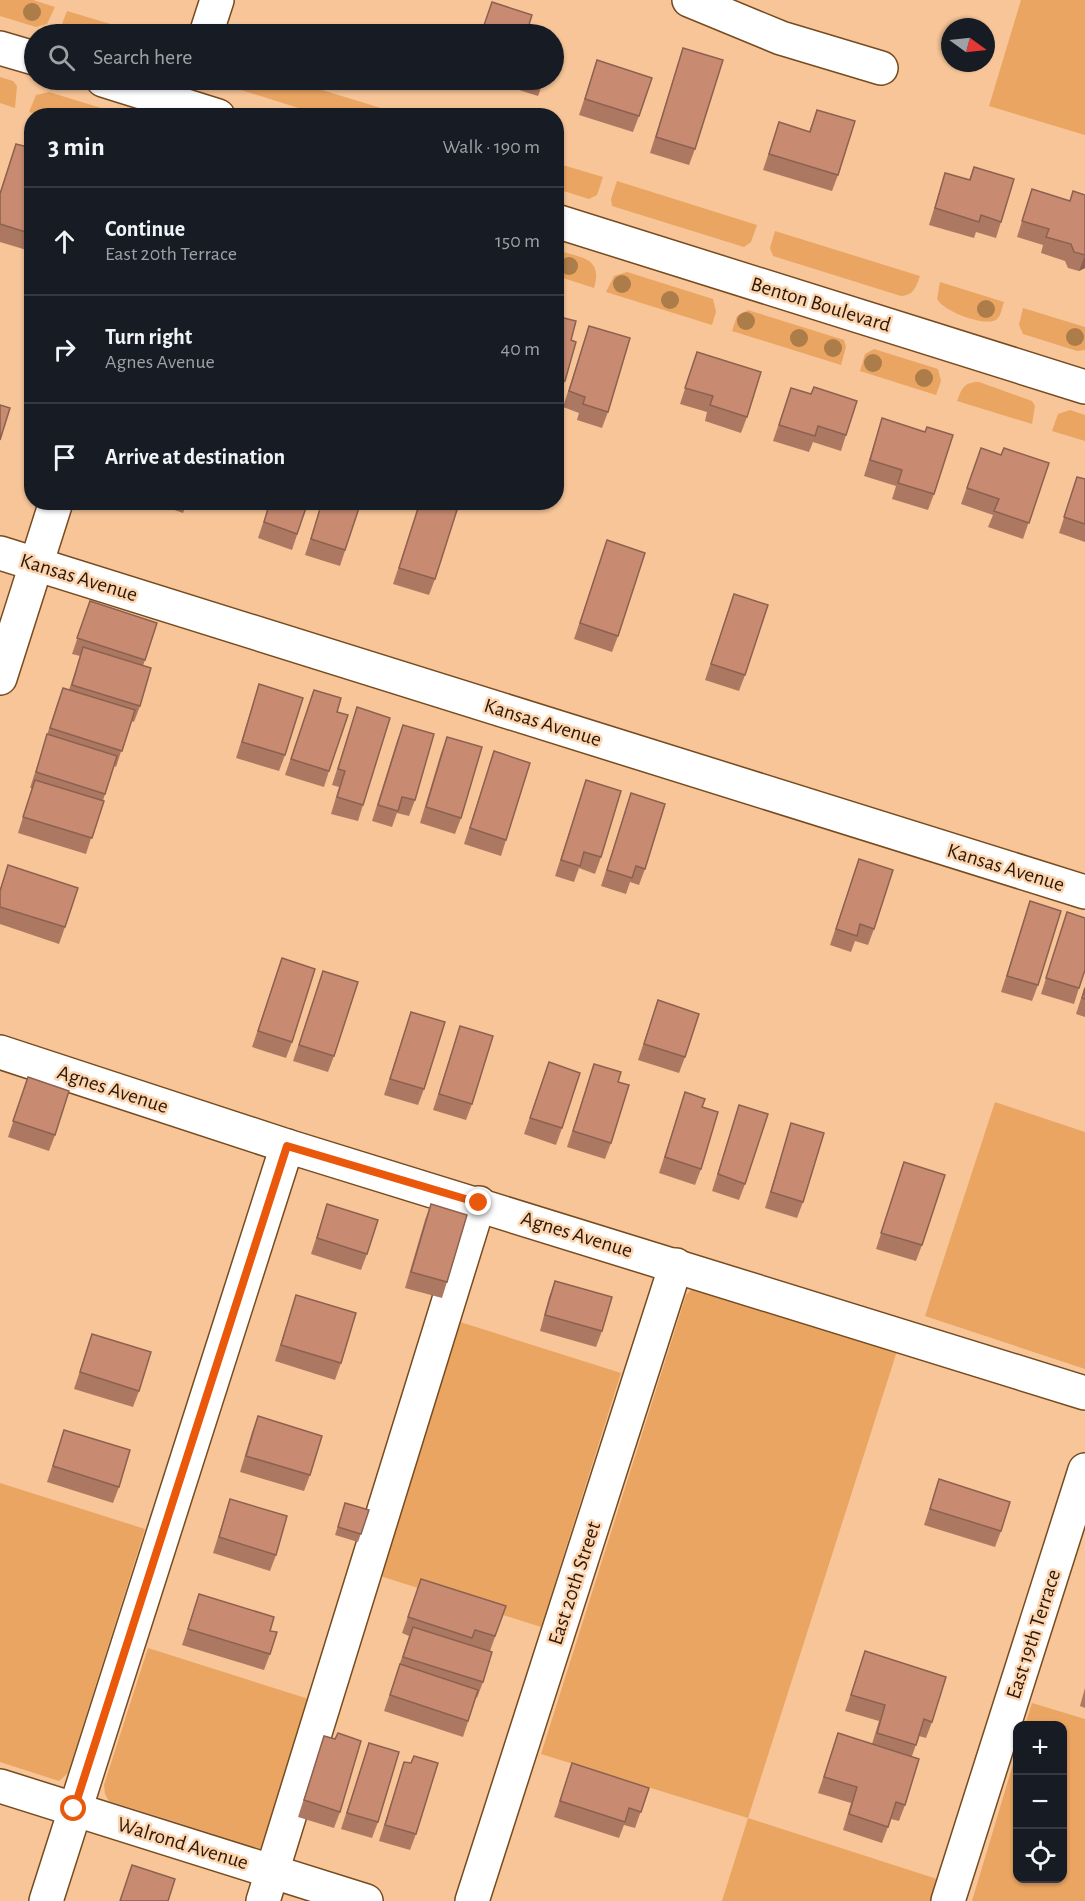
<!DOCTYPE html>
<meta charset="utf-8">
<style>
body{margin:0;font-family:"Alegreya Sans",sans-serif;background:#20242c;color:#f1f3f6}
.controls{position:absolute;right:18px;bottom:18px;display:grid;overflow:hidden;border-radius:12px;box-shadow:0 2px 4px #0004}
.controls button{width:54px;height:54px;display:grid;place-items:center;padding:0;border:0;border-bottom:2px solid #363941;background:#171b24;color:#f1f3f6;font:30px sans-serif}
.compass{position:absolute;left:941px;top:18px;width:54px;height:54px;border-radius:50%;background:#171b24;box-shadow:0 2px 4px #0004;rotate:105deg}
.stop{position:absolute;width:18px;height:18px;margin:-14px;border:4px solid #ea580c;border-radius:50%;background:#fff}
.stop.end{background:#ea580c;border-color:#fff;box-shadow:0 2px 6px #0008}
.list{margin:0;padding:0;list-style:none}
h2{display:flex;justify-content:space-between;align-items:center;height:78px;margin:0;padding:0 24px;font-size:26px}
h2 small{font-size:20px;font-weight:400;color:#9ea1a6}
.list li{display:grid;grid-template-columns:39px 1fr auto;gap:18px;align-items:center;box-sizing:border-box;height:108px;padding:0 24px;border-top:2px solid #363941}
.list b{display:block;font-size:22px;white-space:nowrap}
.list p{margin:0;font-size:20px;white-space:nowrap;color:#9ea1a6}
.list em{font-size:20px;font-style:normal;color:#9ea1a6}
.icon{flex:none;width:33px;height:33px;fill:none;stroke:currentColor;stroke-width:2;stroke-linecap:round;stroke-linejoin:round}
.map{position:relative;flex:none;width:1085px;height:1901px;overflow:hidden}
.search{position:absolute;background:#171b24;box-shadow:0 2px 4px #0004;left:24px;top:24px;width:540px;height:66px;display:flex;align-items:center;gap:15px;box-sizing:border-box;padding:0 21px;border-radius:33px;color:#9ea1a6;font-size:22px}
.panel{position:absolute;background:#171b24;box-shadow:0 2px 4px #0004;left:24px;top:108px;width:540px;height:402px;border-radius:24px}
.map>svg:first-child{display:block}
.grass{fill:#eaa562}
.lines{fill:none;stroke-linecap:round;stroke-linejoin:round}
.minor-casing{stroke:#764b1f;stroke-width:36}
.minor{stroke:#fff;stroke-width:33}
.tree{fill:#ac7c49}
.wall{fill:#ac7862}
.shaded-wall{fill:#8c6150}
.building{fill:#c88b72;stroke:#8c6150;stroke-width:1.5}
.route{stroke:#ea580c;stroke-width:8}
.labels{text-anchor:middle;stroke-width:5;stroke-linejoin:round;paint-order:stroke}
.street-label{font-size:21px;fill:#2c1a07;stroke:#fdd5b0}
</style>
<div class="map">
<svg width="1085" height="1901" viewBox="0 0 1085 1901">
<rect width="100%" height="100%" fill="#f7c598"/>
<!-- grass -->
<g class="grass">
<path d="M0 0H33L55 7 47 24 36 27 0 16Z"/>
<path d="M1021 0H1085V135L989 106Z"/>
<path d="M67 11 144 34H66L62 24Z"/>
<path d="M0 77 13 81 17 86 15 108 0 103Z"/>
<path d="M236 80H289L404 115H321L241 90 235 86Z"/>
<path d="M49 92 124 115 41 116 29 112 36 95Z"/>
<path d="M556 163 603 177 597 195 589 199 557 189Z"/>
<path d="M617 181 757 225 751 242 744 247 612 206 611 199Z"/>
<path d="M775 231 920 276C916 287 914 295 901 296L773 256 770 248Z"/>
<path d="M560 251C582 258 603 258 594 288L557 276V252Z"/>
<path d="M627 272 713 299 716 312 712 325 606 292 614 276Z"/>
<path d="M940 282 1004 302C1002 307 1001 316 997 319 986 328 943 311 937 299Z"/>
<path d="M1023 308 1085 327V350L1077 351 1023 334 1019 325Z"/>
<path d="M748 310 844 340 846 347 841 365 732 331 737 316Z"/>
<path d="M874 349 938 369 941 381 936 395 860 371 865 354Z"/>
<path d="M979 382 1032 401 1035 406 1032 424 957 401C962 388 964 382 979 382Z"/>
<path d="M1070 410 1085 415V441L1052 431 1058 414Z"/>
<path d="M995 1102 1085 1132V1369L925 1316Z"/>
<path d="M692 1289H701L897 1351 748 1818 937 1879 930 1901H722L748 1818 541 1754 686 1295Z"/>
<path d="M457 1321 621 1373 541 1627 377 1575Z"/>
<path d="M0 1483 145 1529 68 1773 59 1781 0 1762Z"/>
<path d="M148 1648 315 1701 268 1851 109 1801 105 1794 104 1785Z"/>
<path d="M1032 1703 1085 1719V1901H972L1017 1751 1018 1878H1062V1726L1025 1725Z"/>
</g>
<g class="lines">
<defs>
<g id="minor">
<path d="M689 0 781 38 881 68"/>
<path d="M206 34 217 0"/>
<path d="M0 48 34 58"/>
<path d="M103 80 218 116"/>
<path d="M556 221 1085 387"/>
<path d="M0 553 1085 892"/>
<path d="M0 678 56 502"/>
<path d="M0 1052 287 1146 1085 1393"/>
<path d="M0 1786 366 1901"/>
<path d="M46 1901 287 1146"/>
<path d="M263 1901 479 1203"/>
<path d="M472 1901 676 1265"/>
<path d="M948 1901 1085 1470"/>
</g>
</defs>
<!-- minor casing -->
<use href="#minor" class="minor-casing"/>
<!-- minor -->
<use href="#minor" class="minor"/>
</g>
<!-- trees -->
<g class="tree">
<circle cx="32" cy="12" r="9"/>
<circle cx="569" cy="266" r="9"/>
<circle cx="622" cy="284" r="9"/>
<circle cx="670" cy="300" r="9"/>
<circle cx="986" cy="309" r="9"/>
<circle cx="746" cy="321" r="9"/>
<circle cx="1075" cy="337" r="9"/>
<circle cx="799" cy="338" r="9"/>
<circle cx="833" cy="348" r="9"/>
<circle cx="873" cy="363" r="9"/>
<circle cx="924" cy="378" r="9"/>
</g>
<!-- wall -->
<g class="wall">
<path d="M683 48 695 149 689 165 650 153Z"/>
<path d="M597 60 639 116 633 132 579 115Z"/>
<path d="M488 80H544L538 96Z"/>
<path d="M817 110 838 175 832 191 763 170 779 122 809 132Z"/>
<path d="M16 144 32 148V246L30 251 0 242V192Z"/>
<path d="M974 167 1001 222 996 238 976 232 974 238 929 225 945 173 969 180Z"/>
<path d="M1032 189 1070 201 1085 195V268L1079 271 1068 268 1065 261 1041 253 1043 245 1017 237Z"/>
<path d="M556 316 571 340 565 381 559 397H556Z"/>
<path d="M589 326 608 412 602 428 577 420 579 413 563 407Z"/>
<path d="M697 352 747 417 741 433 705 421 707 412 680 404Z"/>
<path d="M791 388 846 435 841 451 813 442 809 452 773 441Z"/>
<path d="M882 418 925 432 934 494 928 510 892 499 896 486 864 476Z"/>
<path d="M1001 455 1049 463 1023 539 988 527 993 515 961 504 975 464Z"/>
<path d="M1077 477 1085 479V542L1059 533Z"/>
<path d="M152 502H187L183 513Z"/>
<path d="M270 502H308L292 550 258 538Z"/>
<path d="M322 502H361L340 566 305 555Z"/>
<path d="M420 502 435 579 429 595 393 584Z"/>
<path d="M607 540 618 636 612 652 574 639Z"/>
<path d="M734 594 745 675 739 691 705 680Z"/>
<path d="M90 601 157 623 143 666 140 706 134 722 131 721 116 767 114 766 86 854 18 833 32 788H30L57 704 63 688 69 690 80 656 72 654Z"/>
<path d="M259 684 285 755 279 771 236 758Z"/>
<path d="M314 690 337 712 329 771 324 787 285 775Z"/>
<path d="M357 707 363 805 358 821 331 814 339 787 332 785Z"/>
<path d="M403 725 415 800 409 816 397 813 392 827 372 821 397 741Z"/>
<path d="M447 737 461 818 455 834 420 823 441 753Z"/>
<path d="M494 751 506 840 501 856 464 844Z"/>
<path d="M586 780 601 857 595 874 579 868 574 882 555 876Z"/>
<path d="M631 793 645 869 639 885 630 882 626 894 601 886Z"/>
<path d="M859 859 874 929 868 945 855 941 851 952 830 945Z"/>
<path d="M8 865 65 927 59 944 0 924V889Z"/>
<path d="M1030 901 1038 985 1032 1001 1001 992Z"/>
<path d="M1067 912 1079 988 1074 1004 1041 994Z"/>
<path d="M282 958 292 1042 286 1058 252 1047Z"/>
<path d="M323 971 334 1056 328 1072 293 1061Z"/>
<path d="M1085 986V1017L1076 1014Z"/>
<path d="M658 1000 685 1057 679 1073 638 1060Z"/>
<path d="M411 1012 424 1089 418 1105 384 1095Z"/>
<path d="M460 1026 472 1104 466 1120 433 1110Z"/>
<path d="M549 1062 562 1128 556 1145 524 1134Z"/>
<path d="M594 1064 618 1082 611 1143 605 1159 567 1147Z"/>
<path d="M28 1077 55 1135 49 1151 8 1137Z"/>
<path d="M685 1092 702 1107 701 1169 695 1185 659 1173Z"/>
<path d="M739 1105 745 1184 739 1200 712 1191Z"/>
<path d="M791 1123 803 1202 797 1218 765 1208 786 1140Z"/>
<path d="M904 1162 922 1245 916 1261 876 1249Z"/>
<path d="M327 1204 367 1254 361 1270 311 1254Z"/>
<path d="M431 1204 447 1282 442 1298 405 1288 425 1220Z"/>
<path d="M555 1281 602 1331 596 1347 540 1331 549 1297Z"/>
<path d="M296 1295 341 1363 335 1380 275 1361Z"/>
<path d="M92 1334 139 1391 133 1407 74 1389Z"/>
<path d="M258 1416 310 1475 304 1491 240 1472 252 1432Z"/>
<path d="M64 1430 119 1487 113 1503 47 1482Z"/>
<path d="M939 1479 1001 1531 995 1547 924 1525Z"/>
<path d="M230 1499 276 1555 270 1571 213 1553Z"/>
<path d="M345 1503 369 1510 358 1542 335 1535Z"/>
<path d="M421 1579 506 1606 490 1651 483 1682 477 1698 476 1697 463 1737 384 1711 409 1636 402 1633Z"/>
<path d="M199 1594 270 1631V1654L264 1670 182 1645Z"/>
<path d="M865 1651 932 1722 926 1738 919 1736 912 1756 905 1805 899 1821 891 1819 882 1843 843 1830 851 1803 818 1793 838 1733 872 1744 879 1721 845 1711Z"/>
<path d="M1085 1688V1708L1080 1706Z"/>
<path d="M324 1736 340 1812 334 1828 298 1817Z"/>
<path d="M369 1743 378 1822 372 1838 341 1829Z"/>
<path d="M404 1762 411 1763 416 1834 410 1850 379 1841Z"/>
<path d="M572 1763 649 1788 635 1828 624 1825 619 1838 554 1817Z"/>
</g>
<!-- shaded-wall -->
<path class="shaded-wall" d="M1085 255V268L1079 271Z"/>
<!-- building -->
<g class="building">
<path d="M492 2 532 15 527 31 536 34H481Z"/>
<path d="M554 40 557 41 554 51Z"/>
<path d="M683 48 723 60 695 149 656 137Z"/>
<path d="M597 60 652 78 639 116 585 99Z"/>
<path d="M817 110 855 121 838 175 769 154 779 122 810 132Z"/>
<path d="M16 144 32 148V234L0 224V194Z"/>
<path d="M974 167 1014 179 1001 222 981 215 979 222 935 208 945 173 970 180Z"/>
<path d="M1032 189 1070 201 1073 191 1085 195V255L1074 252 1071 244 1046 237 1049 229 1022 221Z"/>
<path d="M556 316 576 321 571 340 576 342 565 381 559 380 556 388Z"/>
<path d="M589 326 630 338 608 412 583 404 585 397 569 391Z"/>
<path d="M697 352 761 372 747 417 710 405 713 396 685 388Z"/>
<path d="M814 387 857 401 846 435 818 426 815 436 779 425 791 388 811 394Z"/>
<path d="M0 405 10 408 0 440Z"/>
<path d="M882 418 925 432 927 427 953 435 934 494 898 483 902 470 870 460Z"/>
<path d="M981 448 1001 455 1004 448 1049 463 1029 523 994 511 999 499 967 488Z"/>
<path d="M1077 477 1085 479V524L1064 517Z"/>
<path d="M270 502H308L297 534 264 522Z"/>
<path d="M322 502H361L345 550 311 539Z"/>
<path d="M420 502H434L457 510 435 579 399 568Z"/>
<path d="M607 540 645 553 618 636 580 623Z"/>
<path d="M734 594 768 605 745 675 711 664Z"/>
<path d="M90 601 157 623 145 660 77 638Z"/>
<path d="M83 647 151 668 140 706 72 685Z"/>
<path d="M259 684 303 698 285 755 242 742Z"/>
<path d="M63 688 135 710 122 751 50 728Z"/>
<path d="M314 690 341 698 337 712 348 715 329 771 291 759Z"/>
<path d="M357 707 390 718 363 805 337 797 345 771 338 769Z"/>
<path d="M403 725 434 734 415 800 402 797 398 811 378 805Z"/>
<path d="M47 734 117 756 105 794 36 772Z"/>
<path d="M447 737 482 747 461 818 426 807Z"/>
<path d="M494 751 530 763 506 840 470 828Z"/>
<path d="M35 780 104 801 92 838 23 817Z"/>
<path d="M586 780 621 791 601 857 584 852 580 866 561 860Z"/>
<path d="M631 793 665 804 645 869 636 866 632 878 607 870Z"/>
<path d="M859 859 893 870 874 929 860 924 857 936 836 929Z"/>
<path d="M8 865 78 888 65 927 0 907V891Z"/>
<path d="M1030 901 1061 911 1038 985 1007 976Z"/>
<path d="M1067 912 1085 918V970L1079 988 1046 978Z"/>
<path d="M282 958 315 969 292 1042 258 1031Z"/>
<path d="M323 971 358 982 334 1056 299 1045Z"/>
<path d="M1085 988V999L1082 998Z"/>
<path d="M658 1000 699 1014 685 1057 644 1044Z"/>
<path d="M411 1012 445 1022 424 1089 390 1079Z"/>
<path d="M460 1026 493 1036 472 1104 439 1094Z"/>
<path d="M549 1062 580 1073 562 1128 530 1118Z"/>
<path d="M594 1064 621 1072 618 1082 629 1085 611 1143 573 1131Z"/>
<path d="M28 1077 69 1091 55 1135 13 1121Z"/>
<path d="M685 1092 705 1099 702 1107 718 1112 701 1169 665 1157Z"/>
<path d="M739 1105 768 1114 745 1184 718 1174Z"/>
<path d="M791 1123 824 1133 803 1202 771 1192Z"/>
<path d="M904 1162 945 1175 922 1245 881 1233Z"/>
<path d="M327 1204 378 1220 367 1254 317 1238Z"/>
<path d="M431 1204 467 1215 447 1282 411 1272Z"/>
<path d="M555 1281 612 1297 602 1331 545 1315Z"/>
<path d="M296 1295 356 1313 341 1363 281 1345Z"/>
<path d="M92 1334 151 1352 139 1391 80 1372Z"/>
<path d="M258 1416 322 1436 310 1475 246 1456Z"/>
<path d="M64 1430 130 1450 119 1487 53 1466Z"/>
<path d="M939 1479 1010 1502 1001 1531 930 1509Z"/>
<path d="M230 1499 287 1516 276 1555 219 1537Z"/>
<path d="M345 1503 369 1510 361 1534 338 1527Z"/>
<path d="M421 1579 506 1606 495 1636 475 1630 472 1638 408 1617Z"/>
<path d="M199 1594 274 1617 270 1631 277 1632 270 1654 188 1629Z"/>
<path d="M413 1627 492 1652 483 1682 403 1657Z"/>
<path d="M865 1651 946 1677 932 1722 924 1719 916 1745 877 1733 885 1705 851 1695Z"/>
<path d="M400 1664 478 1690 468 1721 390 1695Z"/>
<path d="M338 1733 361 1741 340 1812 304 1800 324 1736 335 1739Z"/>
<path d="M838 1733 919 1759 905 1805 896 1802 888 1827 849 1814 857 1787 824 1777Z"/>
<path d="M369 1743 399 1752 378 1822 347 1813Z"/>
<path d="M414 1756 438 1763 416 1834 385 1825 404 1762 411 1763Z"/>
<path d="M572 1763 649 1788 641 1812 629 1808 625 1822 560 1801Z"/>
<path d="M132 1865 175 1879 168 1901H120Z"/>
</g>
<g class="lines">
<!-- route -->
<path class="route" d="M74 1809 287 1146 479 1203"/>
</g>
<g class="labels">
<!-- street labels -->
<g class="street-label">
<text transform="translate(821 304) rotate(17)" y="7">Benton Boulevard</text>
<text transform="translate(79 577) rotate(17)" y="7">Kansas Avenue</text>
<text transform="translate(543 722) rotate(17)" y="7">Kansas Avenue</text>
<text transform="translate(1006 867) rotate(17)" y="7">Kansas Avenue</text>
<text transform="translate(113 1089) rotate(18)" y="7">Agnes Avenue</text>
<text transform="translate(577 1234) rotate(17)" y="7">Agnes Avenue</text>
<text transform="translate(574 1583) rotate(-72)" y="7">East 20th Street</text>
<text transform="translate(1033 1634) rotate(-72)" y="7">East 19th Terrace</text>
<text transform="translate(183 1843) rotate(17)" y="7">Walrond Avenue</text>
</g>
</g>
</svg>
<div class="controls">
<button>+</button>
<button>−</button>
<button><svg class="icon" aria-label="locate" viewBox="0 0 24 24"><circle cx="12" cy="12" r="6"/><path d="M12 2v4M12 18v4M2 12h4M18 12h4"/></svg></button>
</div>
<svg class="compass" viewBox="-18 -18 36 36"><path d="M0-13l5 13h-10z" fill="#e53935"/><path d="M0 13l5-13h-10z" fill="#9ea1a6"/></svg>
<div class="stop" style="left:74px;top:1809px"></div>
<div class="stop end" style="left:479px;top:1203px"></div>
<div class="search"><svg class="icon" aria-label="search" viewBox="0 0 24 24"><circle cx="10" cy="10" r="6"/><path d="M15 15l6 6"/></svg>Search here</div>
<section class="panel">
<h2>3 min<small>Walk · 190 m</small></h2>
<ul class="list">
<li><svg class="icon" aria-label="ahead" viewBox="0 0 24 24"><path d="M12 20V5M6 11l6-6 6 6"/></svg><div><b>Continue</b><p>East 20th Terrace</p></div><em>150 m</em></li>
<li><svg class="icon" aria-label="right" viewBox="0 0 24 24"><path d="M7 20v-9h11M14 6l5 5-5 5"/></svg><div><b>Turn right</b><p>Agnes Avenue</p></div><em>40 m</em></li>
<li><svg class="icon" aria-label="arrive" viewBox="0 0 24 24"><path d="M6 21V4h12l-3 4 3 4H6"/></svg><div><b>Arrive at destination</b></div></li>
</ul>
</section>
</div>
